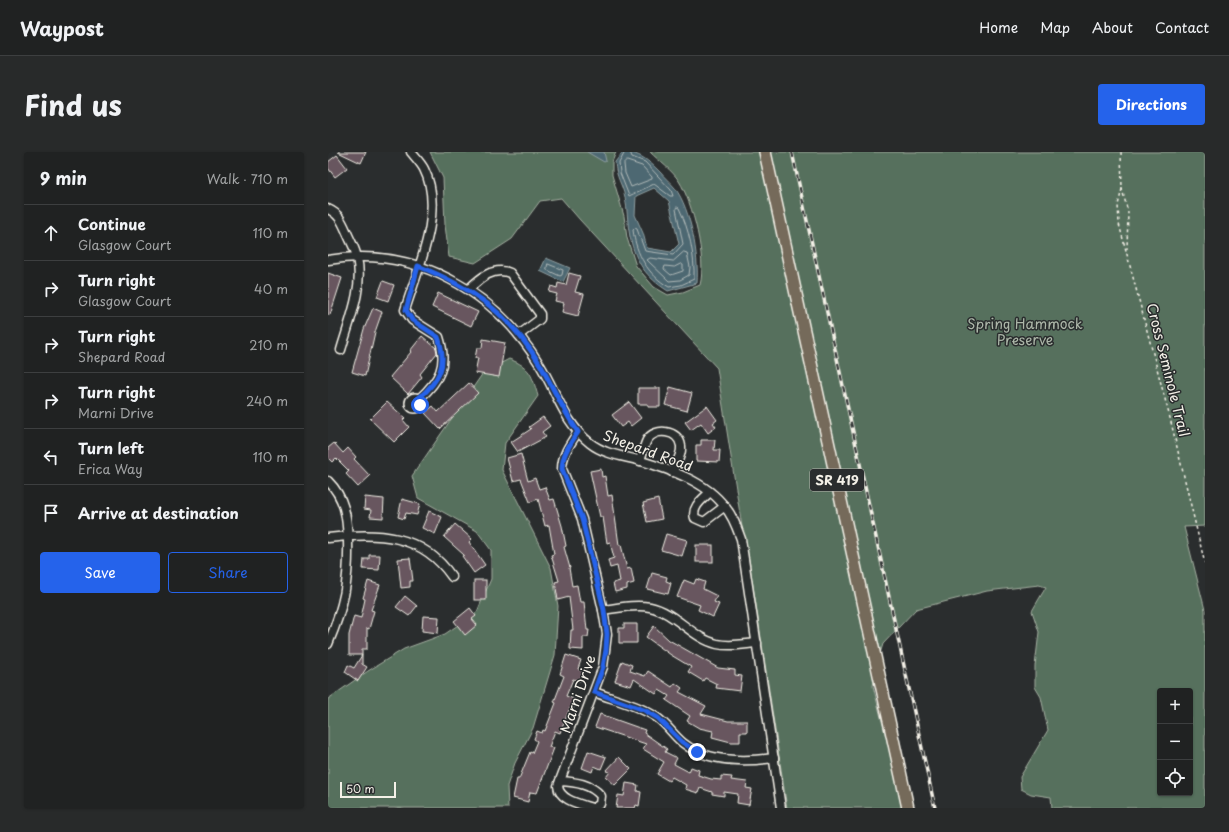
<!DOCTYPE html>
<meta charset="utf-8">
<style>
body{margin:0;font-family:"Playpen Sans",sans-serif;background:#282a2a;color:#f1f3f6}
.controls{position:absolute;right:12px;bottom:12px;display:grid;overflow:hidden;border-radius:4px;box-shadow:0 1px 3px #0004}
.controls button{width:36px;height:36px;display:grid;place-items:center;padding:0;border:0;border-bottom:1px solid #3d3f40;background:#202222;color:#f1f3f6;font:20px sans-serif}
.scale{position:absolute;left:12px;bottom:10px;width:56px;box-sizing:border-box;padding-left:4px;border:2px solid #f4f1e8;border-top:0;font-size:11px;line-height:14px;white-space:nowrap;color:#f4f1e8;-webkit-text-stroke:3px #2a2d2e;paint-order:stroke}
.stop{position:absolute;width:12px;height:12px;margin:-9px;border:3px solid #2563eb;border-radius:50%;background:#fff}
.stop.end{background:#2563eb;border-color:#fff;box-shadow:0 1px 4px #0008}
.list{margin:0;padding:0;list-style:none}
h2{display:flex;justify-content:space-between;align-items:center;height:52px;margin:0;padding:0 16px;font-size:17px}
h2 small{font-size:13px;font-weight:400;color:#a2a4a5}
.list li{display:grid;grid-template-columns:26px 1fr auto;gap:12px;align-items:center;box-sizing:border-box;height:56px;padding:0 16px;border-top:1px solid #3d3f40}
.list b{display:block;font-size:15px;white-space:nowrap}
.list p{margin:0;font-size:13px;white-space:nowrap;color:#a2a4a5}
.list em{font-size:13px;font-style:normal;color:#a2a4a5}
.actions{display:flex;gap:8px;padding:12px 16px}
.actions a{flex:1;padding:9px 0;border:1px solid #2563eb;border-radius:4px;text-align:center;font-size:14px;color:#2563eb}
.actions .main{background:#2563eb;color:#fff}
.icon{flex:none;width:22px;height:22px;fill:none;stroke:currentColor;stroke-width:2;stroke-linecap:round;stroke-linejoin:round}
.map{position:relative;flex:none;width:877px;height:656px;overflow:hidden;border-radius:4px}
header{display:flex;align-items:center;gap:24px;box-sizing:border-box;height:56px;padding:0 20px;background:#202222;border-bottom:1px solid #3d3f40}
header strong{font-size:19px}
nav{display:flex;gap:22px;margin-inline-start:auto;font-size:14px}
.intro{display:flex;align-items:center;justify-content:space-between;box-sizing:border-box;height:96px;padding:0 24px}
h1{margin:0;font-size:28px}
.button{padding:10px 18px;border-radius:4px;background:#2563eb;color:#fff;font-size:14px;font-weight:700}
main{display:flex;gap:24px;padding:0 24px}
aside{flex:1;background:#202222;border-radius:4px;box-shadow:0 1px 3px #0004}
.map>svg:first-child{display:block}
.green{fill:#56705d;stroke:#a5b0a2;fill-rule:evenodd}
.water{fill:#4d6872;stroke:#909fa1;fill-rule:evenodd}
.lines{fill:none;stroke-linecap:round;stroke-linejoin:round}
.shore{stroke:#b1bab9;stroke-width:1}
.building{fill:#67565e;stroke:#f4f1e8}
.minor-casing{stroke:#f4f1e8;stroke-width:11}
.major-casing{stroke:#f4f1e8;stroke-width:14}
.path{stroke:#f4f1e8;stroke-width:1.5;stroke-dasharray:3 3;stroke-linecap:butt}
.minor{stroke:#2a2d2e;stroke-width:8}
.major{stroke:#746a5a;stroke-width:11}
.rail-casing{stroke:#f4f1e8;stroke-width:3.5}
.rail{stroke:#2a2d2e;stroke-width:2;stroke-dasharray:6;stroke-linecap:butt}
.route{stroke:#2563eb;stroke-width:5}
.labels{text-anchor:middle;stroke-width:3;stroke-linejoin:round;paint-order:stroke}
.shield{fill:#2a2d2e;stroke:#b7b6b0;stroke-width:1}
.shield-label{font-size:13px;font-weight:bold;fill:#f4f1e8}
.park-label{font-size:14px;fill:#adb7a9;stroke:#2a2d2e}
.street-label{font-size:14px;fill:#f4f1e8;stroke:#2a2d2e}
</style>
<header>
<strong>Waypost</strong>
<nav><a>Home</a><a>Map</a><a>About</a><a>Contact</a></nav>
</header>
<div class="intro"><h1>Find us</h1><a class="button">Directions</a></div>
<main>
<aside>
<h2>9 min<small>Walk · 710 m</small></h2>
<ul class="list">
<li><svg class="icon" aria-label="ahead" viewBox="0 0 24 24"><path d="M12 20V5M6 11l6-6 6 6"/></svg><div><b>Continue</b><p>Glasgow Court</p></div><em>110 m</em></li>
<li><svg class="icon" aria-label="right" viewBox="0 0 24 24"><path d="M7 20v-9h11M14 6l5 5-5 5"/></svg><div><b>Turn right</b><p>Glasgow Court</p></div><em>40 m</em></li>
<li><svg class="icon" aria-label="right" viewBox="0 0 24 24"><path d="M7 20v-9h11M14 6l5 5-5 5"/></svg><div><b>Turn right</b><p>Shepard Road</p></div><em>210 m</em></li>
<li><svg class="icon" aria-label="right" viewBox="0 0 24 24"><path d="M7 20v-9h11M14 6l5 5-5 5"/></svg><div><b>Turn right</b><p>Marni Drive</p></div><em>240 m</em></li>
<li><svg class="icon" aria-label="left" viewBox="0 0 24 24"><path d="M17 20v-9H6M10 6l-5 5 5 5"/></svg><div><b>Turn left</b><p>Erica Way</p></div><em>110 m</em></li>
<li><svg class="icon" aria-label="arrive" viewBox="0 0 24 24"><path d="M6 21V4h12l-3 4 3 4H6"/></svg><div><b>Arrive at destination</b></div></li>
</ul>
<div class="actions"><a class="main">Save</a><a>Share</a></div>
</aside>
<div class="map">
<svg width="877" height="656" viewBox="0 0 877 656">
<rect width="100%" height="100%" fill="#2a2d2e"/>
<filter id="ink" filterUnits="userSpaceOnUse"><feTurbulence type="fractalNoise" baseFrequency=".025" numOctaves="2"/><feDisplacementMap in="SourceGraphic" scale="8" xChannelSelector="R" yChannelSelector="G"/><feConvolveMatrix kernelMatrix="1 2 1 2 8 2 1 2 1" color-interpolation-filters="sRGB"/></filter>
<g filter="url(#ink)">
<!-- green -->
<g class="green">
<path d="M102 0H288L284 10V23L296 64 299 86 308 114 326 135 340 143 355 140 372 133C379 107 365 51 351 29 344 18 331 9 322 0H433L547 523 545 534 576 656H459L421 407 415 381 389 216 252 68 233 46 212 49 184 87 147 111 121 105 117 73 115 26Z"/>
<path d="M441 0H877V374L856 375 877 458V656H724L723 645 703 642 693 637 692 625 720 578 713 545 707 535V514L711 480 704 459 718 435 711 433 659 439 588 457 555 492 551 505ZM832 539H862V641H832Z"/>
<path d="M181 207C203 215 204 224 210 244L177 291 174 318 223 416 230 454 227 503 205 576 187 611 179 634 180 656H0V547L40 519 76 497 117 482 149 460 163 427V398L149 379 90 346 84 324 155 221Z"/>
</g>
<!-- water -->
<g class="water">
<path d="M259 0H276L278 9 276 10Z"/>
<path d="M295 0C311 0 321 9 332 20 336 25 342 30 347 36 363 58 371 104 369 131L340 139C318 125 308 111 302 85 299 72 300 58 297 45 294 31 288 26 287 10ZM326 36 341 49 351 92 343 100 319 96 315 81 307 63 308 44Z"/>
<path d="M218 106 242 116 235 130 212 119Z"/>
</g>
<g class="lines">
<!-- shore -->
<g class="shore">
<path d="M297 0 291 11 292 21 301 44 326 32 342 44H345L343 38 317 10 304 5 302 0"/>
<path d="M299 9 314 14 324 25V27L303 35 297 21 296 12Z"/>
<path d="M349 55 351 56C361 77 367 104 366 127L353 133 341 135C320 123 308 102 305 78L307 76 309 77 317 99 345 103 355 92 348 57Z"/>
<path d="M356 100 359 101 362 115 361 123 352 128 341 129 319 108 322 106 345 109Z"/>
<path d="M220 112 235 118 234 123 232 124 219 118Z"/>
<path d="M353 112 355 113V119L343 123 336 117 337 114 346 115Z"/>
</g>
</g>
<!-- building -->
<g class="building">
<path d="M10 0H38L33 11Z"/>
<path d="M9 3 19 16 7 25 0 16V10Z"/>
<path d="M0 121 14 126 2 163 0 162Z"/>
<path d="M241 121 252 124 247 140 256 142 250 164 234 160 236 151 227 149 229 142 221 140 223 134 229 136 230 131 238 133Z"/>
<path d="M55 129 66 133 60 149 49 145Z"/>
<path d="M110 141 150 160 143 174 104 155Z"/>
<path d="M45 156 54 160 47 180 37 224 24 220 36 177Z"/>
<path d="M94 184 108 196 109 201 92 222 94 225 80 242 62 225 83 200 82 199Z"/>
<path d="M155 187 177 191 171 225 147 221 150 206H147L149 196H154Z"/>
<path d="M141 231 150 241 112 277 97 261 105 254 110 260Z"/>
<path d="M342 235 364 241 359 259 337 253Z"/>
<path d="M310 236H332V255H320V252H310Z"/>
<path d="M59 250 77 266 75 268 81 275 66 290 42 267Z"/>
<path d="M301 250 313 266 303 274 300 270 293 275 284 263Z"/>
<path d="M379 254 389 268 385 271 388 275 380 281 373 271 363 278 357 270Z"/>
<path d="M215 265 222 274 214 280 218 285 190 300 183 290 203 277 201 275Z"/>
<path d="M373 288H387L386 298H392L391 310 368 309V293H373Z"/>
<path d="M6 291 15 301 20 296 28 305 26 307 42 324 30 335 18 322 21 319 8 306 4 310 0 306V296Z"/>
<path d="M193 302 200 329 207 326 211 337 217 335 222 348 226 347 234 374 238 394 236 395 242 416H241L244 434 249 433 252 450H256L259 478H261L260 485H255V498L242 497 243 478H245L241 445 230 448 227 430 231 429 223 403 226 402 221 373 217 374 210 347 202 350 193 327 185 329 179 306Z"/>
<path d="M273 317 274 325 277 324 280 344 284 343 291 393H293L299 417 303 416 306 431 299 433V437L287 440 285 431 292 429 289 414 282 416 280 408 286 406 282 390 279 391 275 365H272L262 319Z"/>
<path d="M37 345 56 347 55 366 42 365 43 358 36 357Z"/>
<path d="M74 347 92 352 89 363 78 361 76 367 70 365Z"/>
<path d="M330 347 334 367 319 370 315 351Z"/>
<path d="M101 359 114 365 107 382 94 376Z"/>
<path d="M127 372 144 387 141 390 157 413 146 421 134 404 136 403 116 385Z"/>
<path d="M338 382 359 388 354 404 333 398Z"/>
<rect x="368" y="393" width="17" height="17"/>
<path d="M41 403H52L51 418 35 417 36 407H41Z"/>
<path d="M82 406 85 429H82V435L73 436 70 407Z"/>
<path d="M324 421 339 425 338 429 343 431 340 442 319 437Z"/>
<path d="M368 427 377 430 375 437 389 444 386 450 391 452 385 465 370 458 372 453 349 445 356 428 366 432Z"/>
<rect x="146" y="428" width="12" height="20"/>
<path d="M40 429 52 433 43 458 46 459 41 477 39 476V497H34V512L39 515 30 529 17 520 20 513 26 516 34 503H21V483L26 464 33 466 37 447 35 446Z"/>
<path d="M77 444 89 454 81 464 68 455Z"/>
<path d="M142 456 148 464 144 467 149 473 137 483 126 469Z"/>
<path d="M95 464 111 465 110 481 94 479Z"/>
<path d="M296 472H309V491H291V476H296Z"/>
<path d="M326 474 341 488 390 516 407 518V523L414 524 412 539 388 536 389 532 377 526 375 529 360 520 363 515 343 503 318 485Z"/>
<path d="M238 503 253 508 250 517 255 519 252 529 245 527 238 544 248 548 245 557 242 556 232 581 227 579 221 595 226 596 209 641 202 640 200 650 185 646 189 627H191L202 600 204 601 209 589 206 587 209 579 214 581 215 578 217 579 228 551 226 550 236 524 232 522Z"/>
<path d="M294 509 304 513 302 519 317 524 320 519 344 535 347 531 354 536 351 540 378 554 373 562 400 569H419V580H412V590H403L384 585 385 579 371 576 359 569 362 564 338 548 341 544 331 538 328 542 306 527 303 534 287 529Z"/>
<path d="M272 562 317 578 316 581 339 597 337 600 349 606 346 612 361 620 363 615 371 618 370 623 383 627 393 628V624L404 625 403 628 419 630 418 636 424 637 421 653 409 651 410 642 396 640V644L384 642V640L372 636 370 641 357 637 358 633 344 625 341 629 329 622 336 610 315 597 318 592 267 575Z"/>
<path d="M260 599 278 605 273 617 266 614 264 620 254 616Z"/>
<path d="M291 605 303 617 287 633 278 625 282 620 278 619Z"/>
<path d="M298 631 310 633 309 639 313 640 311 654 308 653 307 656H288L290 643 296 644Z"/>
</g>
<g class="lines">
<defs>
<g id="minor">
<path d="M83 0C87 5 93 11 96 17 117 58 90 116 77 158L84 168 111 185C120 213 112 228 91 247"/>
<path d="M0 57C12 62 15 72 20 83 23 90 28 98 29 106 36 135 21 170 13 198"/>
<path d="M0 108C87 93 167 139 212 213 228 239 237 272 262 291 276 302 294 304 310 308 340 317 378 329 397 355 405 364 409 376 413 387L453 656"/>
<path d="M141 137C152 126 166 114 182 121L212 162V167L191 183"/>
<circle cx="87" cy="251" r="5.5"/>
<path d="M250 280C242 292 234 303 234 317L254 367 275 458 279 482 275 515 230 634C231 648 252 652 264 656"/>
<path d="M312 309C314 302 316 294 319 288 327 275 351 278 353 294 354 303 348 312 344 320"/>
<path d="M0 329C17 346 19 365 20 388 21 430 16 454 0 492"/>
<path d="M382 340C375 347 363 355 367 366L376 370 397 354"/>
<path d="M0 386C49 380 94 381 124 425"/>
<path d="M275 458C290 456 307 452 322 455 347 460 364 486 389 492 402 495 416 492 429 491"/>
<path d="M266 540C287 548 310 553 328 565 339 572 345 583 355 591 379 610 417 610 446 606"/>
<path d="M232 629C248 630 263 632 273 644L272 652 266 656"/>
</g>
<path id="major" d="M437 0 580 656"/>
</defs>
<!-- minor casing -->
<use href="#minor" class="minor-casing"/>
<!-- major casing -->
<use href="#major" class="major-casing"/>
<!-- path -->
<g class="path">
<path d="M793 0 794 37 800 60 799 97"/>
<path d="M794 37 790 53 791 72 842 266 877 412"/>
</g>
<!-- minor -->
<use href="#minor" class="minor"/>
<!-- major -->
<use href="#major" class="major"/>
<defs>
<path id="rail" d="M464 0 607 656"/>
</defs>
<!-- rail casing -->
<use href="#rail" class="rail-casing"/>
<!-- rail -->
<use href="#rail" class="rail"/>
</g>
</g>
<g class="lines" filter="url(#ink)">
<!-- route -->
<path class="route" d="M92 253 90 247C112 228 120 213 110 185L84 168 78 158 90 114C145 136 182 162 213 214 225 236 236 259 250 280 242 292 234 303 234 317L254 367 276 458 279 482 278 498 275 515 266 540 316 558 330 566 354 590 369 600"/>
</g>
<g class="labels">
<!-- shield labels -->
<rect class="shield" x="482" y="317" width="54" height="22" rx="3"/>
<g class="shield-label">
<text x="509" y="333">SR 419</text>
</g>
<!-- park labels -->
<g class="park-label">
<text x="697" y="177">Spring Hammock<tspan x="697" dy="16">Preserve</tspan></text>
</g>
<!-- street labels -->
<g class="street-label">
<text transform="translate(840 218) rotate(76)" y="5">Cross Seminole Trail</text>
<text transform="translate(320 299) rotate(20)" y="5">Shepard Road</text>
<text transform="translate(250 542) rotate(-71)" y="5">Marni Drive</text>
</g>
</g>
</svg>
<div class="controls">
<button>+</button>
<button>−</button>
<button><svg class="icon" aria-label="locate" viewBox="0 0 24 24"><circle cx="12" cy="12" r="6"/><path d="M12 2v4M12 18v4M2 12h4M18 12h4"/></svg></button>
</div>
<div class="scale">50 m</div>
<div class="stop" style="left:92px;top:253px"></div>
<div class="stop end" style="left:369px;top:600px"></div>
</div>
</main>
